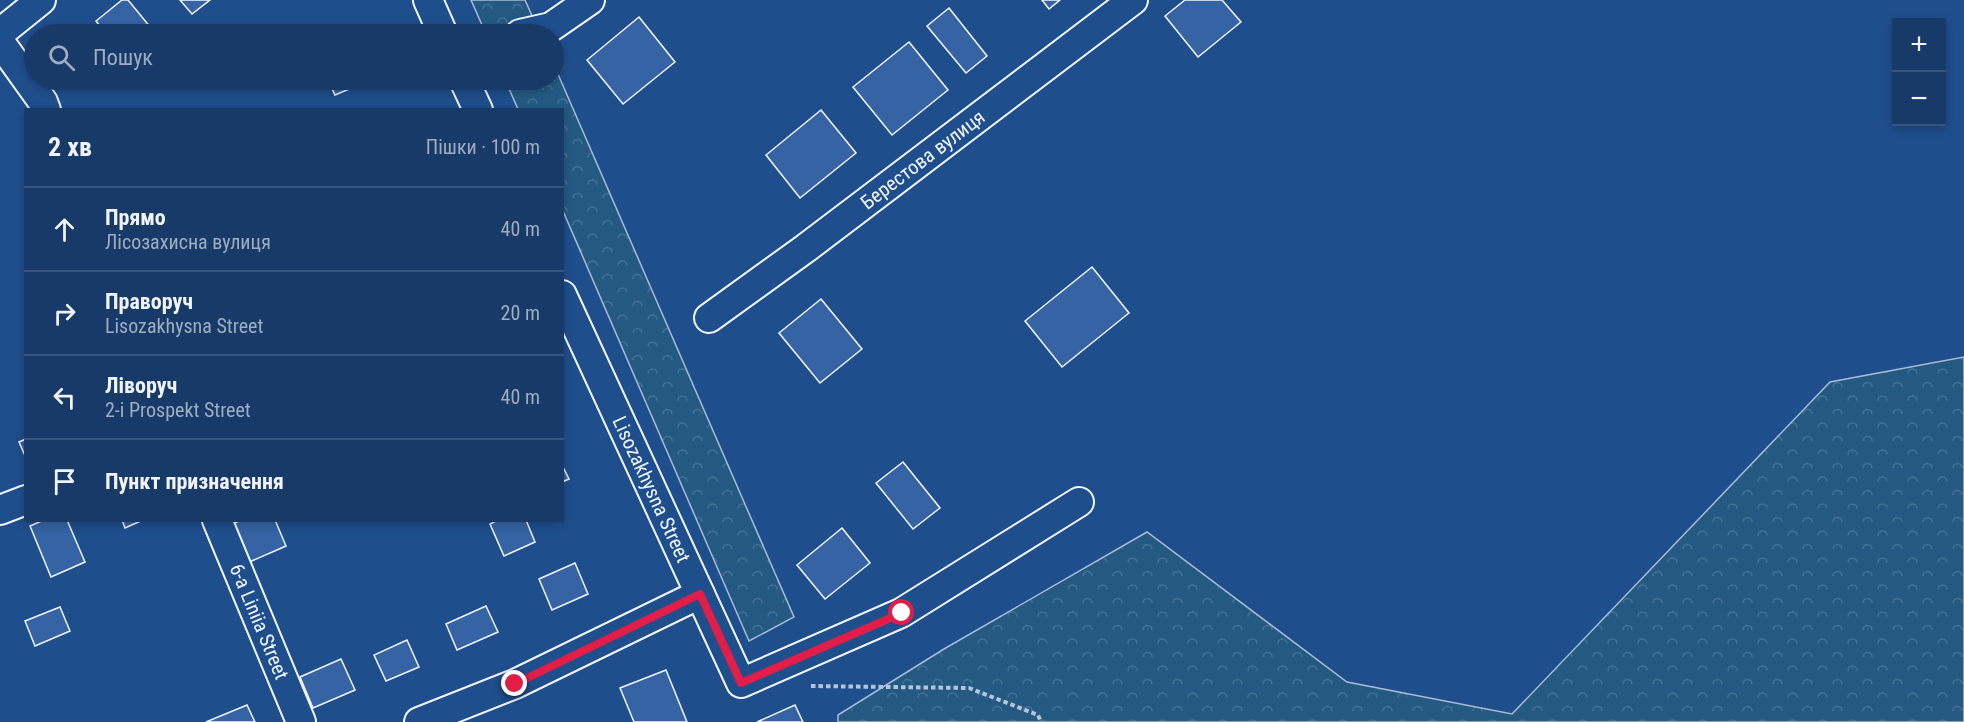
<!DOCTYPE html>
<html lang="uk">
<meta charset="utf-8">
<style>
body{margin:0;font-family:"Roboto Condensed",sans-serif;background:#244571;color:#f1f3f6}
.controls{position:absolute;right:18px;top:18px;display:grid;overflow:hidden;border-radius:0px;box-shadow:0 3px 9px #0003}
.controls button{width:54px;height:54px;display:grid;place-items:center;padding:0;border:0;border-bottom:2px solid #36547d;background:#173a69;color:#f1f3f6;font:30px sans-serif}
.stop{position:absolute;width:18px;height:18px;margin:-14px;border:4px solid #e11d48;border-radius:50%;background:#fff}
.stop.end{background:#e11d48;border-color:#fff;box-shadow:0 2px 6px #0008}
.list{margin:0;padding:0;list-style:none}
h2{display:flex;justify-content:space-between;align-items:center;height:78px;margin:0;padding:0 24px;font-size:26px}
h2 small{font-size:20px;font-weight:400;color:#9eadc0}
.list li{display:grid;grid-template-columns:39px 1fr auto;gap:18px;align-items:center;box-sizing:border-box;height:84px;padding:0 24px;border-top:2px solid #36547d}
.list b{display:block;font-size:22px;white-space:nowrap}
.list p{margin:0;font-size:20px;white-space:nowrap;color:#9eadc0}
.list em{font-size:20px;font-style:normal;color:#9eadc0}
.icon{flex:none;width:33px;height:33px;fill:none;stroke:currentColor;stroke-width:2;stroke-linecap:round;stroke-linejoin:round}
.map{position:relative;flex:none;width:1964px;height:722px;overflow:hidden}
.search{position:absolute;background:#173a69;box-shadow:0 3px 9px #0003;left:24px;top:24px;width:540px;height:66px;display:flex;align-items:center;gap:15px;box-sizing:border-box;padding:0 21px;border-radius:33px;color:#9eadc0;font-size:22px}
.panel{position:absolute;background:#173a69;box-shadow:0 3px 9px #0003;left:24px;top:108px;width:540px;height:414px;border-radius:0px}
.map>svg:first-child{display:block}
.forest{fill:url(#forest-crowns);stroke:#a8bbd7;stroke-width:1.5}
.building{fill:#3563a3;stroke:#f2f6ff;stroke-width:1.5}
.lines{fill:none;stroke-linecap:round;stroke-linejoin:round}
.street-casing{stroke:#f2f6ff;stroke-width:32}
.path{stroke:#b3c4dc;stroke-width:4;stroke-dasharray:4.5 3;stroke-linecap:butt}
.street{stroke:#1f4e8c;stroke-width:28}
.route{stroke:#e11d48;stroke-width:8}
.labels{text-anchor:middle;stroke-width:4.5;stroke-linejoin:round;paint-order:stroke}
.street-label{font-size:20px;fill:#f2f6ff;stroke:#1f4e8c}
</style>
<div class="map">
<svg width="1964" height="722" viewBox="0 0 1964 722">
<defs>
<pattern id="forest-crowns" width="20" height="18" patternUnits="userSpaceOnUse" patternTransform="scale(1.5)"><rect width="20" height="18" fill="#245a82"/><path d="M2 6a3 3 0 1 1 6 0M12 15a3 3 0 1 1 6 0" fill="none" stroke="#447295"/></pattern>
</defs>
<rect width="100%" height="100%" fill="#1f4e8c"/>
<!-- forest -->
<g class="forest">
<path d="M471 0H525L540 34H486Z"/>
<path d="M554 65 794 617 749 641 563 211 562 110 518 109 505 80H554Z"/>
<path d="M1964 357V722H838V715L944 649 1147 532 1347 682 1512 714 1830 382Z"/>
</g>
<!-- building -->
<g class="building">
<path d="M122 0H128L156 34H106L96 21Z"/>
<path d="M180 0H210L192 14Z"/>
<path d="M1042 0H1060L1049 9Z"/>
<path d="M1185 0H1222L1241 22 1198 57 1165 16Z"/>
<path d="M949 8 987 56 966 73 927 26Z"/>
<path d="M639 17 675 62 623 104 587 60Z"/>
<path d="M363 25 368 34H340Z"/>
<path d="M909 42 948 90 892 135 853 87Z"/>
<path d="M328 80H371L335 95Z"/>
<path d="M821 110 856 153 800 198 766 155Z"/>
<path d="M1092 267 1129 313 1062 367 1025 321Z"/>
<path d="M821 299 862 349 820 383 779 333Z"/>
<path d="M26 439V458L19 442Z"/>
<path d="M903 462 940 508 913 529 876 483Z"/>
<path d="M562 465 569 479 562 482Z"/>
<path d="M44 520H67L85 562 51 577 30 526Z"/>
<path d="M122 520H143L125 528Z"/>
<path d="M241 520H275L286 546 247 563 231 525Z"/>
<path d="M498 520H526L535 542 504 556 490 524Z"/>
<path d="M842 528 870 563 825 599 797 565Z"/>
<path d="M575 563 588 594 552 610 539 579Z"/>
<path d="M486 606 498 632 457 650 446 624Z"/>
<path d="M60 607 70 631 35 646 25 621Z"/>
<path d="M407 640 419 667 386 681 374 655Z"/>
<path d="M341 659 355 690 313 708 300 677Z"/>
<path d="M666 670 687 722H634L620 688Z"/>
<path d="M247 705 255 722H206Z"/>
<path d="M795 705 803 722H757Z"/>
</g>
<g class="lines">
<defs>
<g id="street">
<path d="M428 0 443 34"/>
<path d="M0 33 41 0"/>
<path d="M520 34 551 27 590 0"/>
<path d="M0 42 43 102 46 110"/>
<path d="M464 80 478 110"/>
<path id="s1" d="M562 295 741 683 901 613 1079 502"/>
<path id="s2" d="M709 318 806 248 1133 0"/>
<path d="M0 510 26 500"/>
<path id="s3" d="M217 520 301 722"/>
<path d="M419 722 515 684 700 594"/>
</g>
</defs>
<!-- street casing -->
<use href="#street" class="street-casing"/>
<!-- path -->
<path class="path" d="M811 686 969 688 1038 715 1041 722"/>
<!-- street -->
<use href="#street" class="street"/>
</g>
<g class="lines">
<!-- route -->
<path class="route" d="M515 684 700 594 741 683 902 613"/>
</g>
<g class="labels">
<!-- street labels -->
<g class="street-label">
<text dy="7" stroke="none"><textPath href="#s2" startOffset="266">Берестова вулиця</textPath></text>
<text dy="7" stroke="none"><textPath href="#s1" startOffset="214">Lisozakhysna Street</textPath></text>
<text dy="7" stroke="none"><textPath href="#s3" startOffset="110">6-a Liniia Street</textPath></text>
</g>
</g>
</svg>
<div class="controls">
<button>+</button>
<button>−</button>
</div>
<div class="stop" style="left:902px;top:613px"></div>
<div class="stop end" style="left:515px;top:684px"></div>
<div class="search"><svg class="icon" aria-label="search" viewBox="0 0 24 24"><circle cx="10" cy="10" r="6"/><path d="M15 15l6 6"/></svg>Пошук</div>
<section class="panel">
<h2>2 хв<small>Пішки · 100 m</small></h2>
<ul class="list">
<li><svg class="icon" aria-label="ahead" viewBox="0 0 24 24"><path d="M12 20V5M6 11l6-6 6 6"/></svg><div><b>Прямо</b><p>Лісозахисна вулиця</p></div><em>40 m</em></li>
<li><svg class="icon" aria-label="right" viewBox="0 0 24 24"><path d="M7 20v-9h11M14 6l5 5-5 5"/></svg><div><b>Праворуч</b><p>Lisozakhysna Street</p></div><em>20 m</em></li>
<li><svg class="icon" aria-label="left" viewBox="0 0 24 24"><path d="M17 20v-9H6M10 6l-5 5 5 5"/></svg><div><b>Ліворуч</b><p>2-i Prospekt Street</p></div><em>40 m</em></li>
<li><svg class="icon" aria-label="arrive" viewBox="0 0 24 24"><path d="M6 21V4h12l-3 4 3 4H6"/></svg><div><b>Пункт призначення</b></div></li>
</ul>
</section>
</div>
